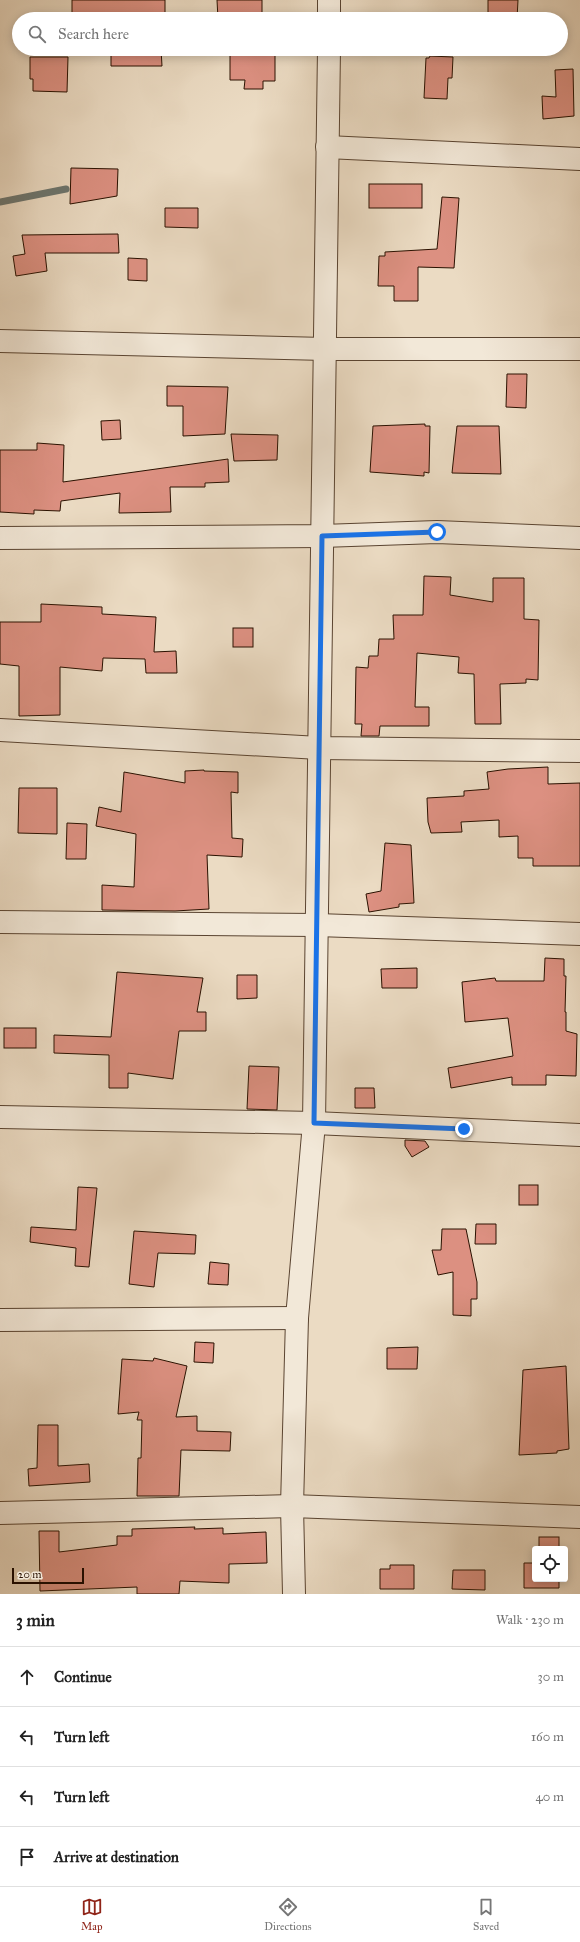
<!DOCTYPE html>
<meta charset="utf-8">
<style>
body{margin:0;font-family:"IM FELL Great Primer",serif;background:#f2f2f2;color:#222}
.controls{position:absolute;right:12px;bottom:12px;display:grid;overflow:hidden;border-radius:4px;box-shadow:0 2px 10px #0003}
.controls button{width:36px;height:36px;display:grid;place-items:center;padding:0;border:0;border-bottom:1px solid #e0e0e0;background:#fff;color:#222;font:20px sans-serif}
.scale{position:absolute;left:12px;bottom:10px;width:72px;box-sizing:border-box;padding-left:4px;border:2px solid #2a1100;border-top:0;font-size:11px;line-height:14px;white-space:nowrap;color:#2a1100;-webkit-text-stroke:3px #f2e8d8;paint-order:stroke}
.stop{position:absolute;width:12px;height:12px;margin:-9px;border:3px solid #1a73e8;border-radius:50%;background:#fff}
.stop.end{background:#1a73e8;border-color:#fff;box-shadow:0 1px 4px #0008}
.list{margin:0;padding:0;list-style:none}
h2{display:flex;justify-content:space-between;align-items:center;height:52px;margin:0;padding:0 16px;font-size:17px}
h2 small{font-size:13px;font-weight:400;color:#767676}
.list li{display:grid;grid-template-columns:26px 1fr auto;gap:12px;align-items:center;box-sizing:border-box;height:60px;padding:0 16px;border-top:1px solid #e0e0e0}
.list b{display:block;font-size:15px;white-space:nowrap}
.list em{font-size:13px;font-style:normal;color:#767676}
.icon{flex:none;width:22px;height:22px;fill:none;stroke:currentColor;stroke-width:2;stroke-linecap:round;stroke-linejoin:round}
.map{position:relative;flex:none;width:580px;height:1594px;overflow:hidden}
.search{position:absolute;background:#fff;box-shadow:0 2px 10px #0003;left:12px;right:12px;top:12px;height:44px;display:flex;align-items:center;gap:10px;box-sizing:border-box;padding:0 14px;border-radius:22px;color:#767676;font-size:15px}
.sheet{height:292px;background:#fff}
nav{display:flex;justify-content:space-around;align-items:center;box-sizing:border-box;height:56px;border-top:1px solid #e0e0e0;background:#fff;font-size:11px;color:#767676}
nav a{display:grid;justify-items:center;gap:2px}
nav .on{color:#8f2418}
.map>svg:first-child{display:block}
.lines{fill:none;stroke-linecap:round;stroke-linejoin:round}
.stream{stroke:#6d766f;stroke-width:7}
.building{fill:#dc9081;stroke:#2a1100}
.minor-casing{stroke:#5a4431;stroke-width:24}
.minor{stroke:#f2e8d8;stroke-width:22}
.route{stroke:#1a73e8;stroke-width:5}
</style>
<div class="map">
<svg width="580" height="1594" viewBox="0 0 580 1594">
<rect width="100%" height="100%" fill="#ebdbc3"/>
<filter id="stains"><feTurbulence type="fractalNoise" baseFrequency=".005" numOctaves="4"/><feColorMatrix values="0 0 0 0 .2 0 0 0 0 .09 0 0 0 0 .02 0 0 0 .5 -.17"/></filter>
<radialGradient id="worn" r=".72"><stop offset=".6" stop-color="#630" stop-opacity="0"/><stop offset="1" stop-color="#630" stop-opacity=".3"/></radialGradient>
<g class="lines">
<!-- stream -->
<path class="stream" d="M0 202 66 189"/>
</g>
<!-- building -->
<g class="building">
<rect x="72" y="0" width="93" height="19"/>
<path d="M217 0H262V19H218Z"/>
<path d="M488 0H518L517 19H488Z"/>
<path d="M111 49H161L162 66H111Z"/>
<path d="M230 49H275V81H263V89H244L245 80H230Z"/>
<path d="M430 56 453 57 452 78H448L447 99 424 98 426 58H429Z"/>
<path d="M30 57H68L67 92 33 91V79H30Z"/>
<path d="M573 69 574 116 543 119 542 96 556 97 555 70Z"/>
<path d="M71 168 118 169 117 196 70 204Z"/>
<rect x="369" y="184" width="53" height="24"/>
<path d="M442 197 459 198 454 268 418 267V301H394V286H378L379 256H385V252L437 249Z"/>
<path d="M165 208H198V228L165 227Z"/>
<path d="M118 234 119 253H45L47 271 16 276 13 256 25 254 22 235Z"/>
<path d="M128 258 147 259V281L128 280Z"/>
<path d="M507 374H527L526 408 506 407Z"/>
<path d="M167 386 228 387 225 434 183 436V406H167Z"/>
<path d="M120 420 121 439 102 440 101 421Z"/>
<path d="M425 424V426H430L429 473 424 472V476L370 472 373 426Z"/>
<path d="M457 426H499L501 474 452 473Z"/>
<path d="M231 434 278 435 277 460 234 461Z"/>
<path d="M37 443 64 445 63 482 228 459 229 482 205 483V487H170L171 512 119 513 120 493 61 501 60 511 34 510V514L0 512V450H37Z"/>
<path d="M424 576 451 577 450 595 493 602V578H524V619L539 620 538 680 526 679V683L500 684 501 724H475L474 674 458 673 459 657 417 653 415 707H429V726H380L379 736H361L362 724H355L356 667 368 668 369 656H378L379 639H394L393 615H423Z"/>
<path d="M41 604 102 607V614L156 617 154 652 176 651 177 673H146L145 659 103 658 102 671 60 667V715L19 716V666L0 664V622H41Z"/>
<rect x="233" y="628" width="20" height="19"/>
<path d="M548 767V784L580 783V866H533V858H518V836L499 837V820L461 822 462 832 431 833 428 822 427 798 464 796V791L489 789 487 772 508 769Z"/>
<path d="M204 770V771L238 772V793L231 792 232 838 243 839 242 857 207 855 209 909 175 911 102 910V885L134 887 136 834 96 826 99 807 121 812 124 772 185 783V771Z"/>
<path d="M19 788H57V834L18 833Z"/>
<path d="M67 823 87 824 86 859H66Z"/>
<path d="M385 843 411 845 414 903 399 904V907L369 912 366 894 381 891Z"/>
<path d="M545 958 564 959V976H566L565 1012H566V1031L577 1034 576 1076 546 1075V1085H512V1077L451 1088 448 1068 513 1056 508 1018 465 1022 462 982 495 978 496 981H544Z"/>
<path d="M417 968V988H382L381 969Z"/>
<path d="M117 972 203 978 197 1012H206V1031H179L173 1079 128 1073V1088H109V1055L54 1053V1035L111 1037Z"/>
<path d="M237 975H257V998L237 999Z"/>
<rect x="4" y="1028" width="32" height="20"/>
<path d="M249 1066 279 1067 277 1110 247 1109Z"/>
<path d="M355 1088H374L375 1108H355Z"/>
<path d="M405 1140 425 1141 429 1147 412 1157 405 1146Z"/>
<rect x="519" y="1185" width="19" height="20"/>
<path d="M78 1187 97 1188 89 1267 75 1266 76 1248 30 1242 31 1227 76 1230Z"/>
<path d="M476 1224H496V1244H475Z"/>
<path d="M442 1229H466L477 1282V1299H471V1316L453 1315V1272L438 1275 432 1250H441Z"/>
<path d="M134 1231 196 1235 195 1254 158 1253 154 1287 129 1284Z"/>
<path d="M210 1262 229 1264 228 1285 208 1284Z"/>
<path d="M195 1342 214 1343 213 1363 194 1362Z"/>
<path d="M418 1347 417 1369H387V1348Z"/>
<path d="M154 1358 187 1366 176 1417 197 1416V1431L231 1432 230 1451 181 1450 179 1496H137L138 1458H141L142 1420H137L139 1412 118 1414 122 1359 153 1361Z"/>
<path d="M566 1366 569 1449 557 1451V1453L519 1455 523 1370Z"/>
<path d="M38 1425H58V1466L89 1464 90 1482 29 1486 28 1469 37 1468Z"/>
<path d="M195 1527 194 1529 223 1528V1534L266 1532 267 1563 229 1564V1583L180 1581 179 1594H137V1587L40 1591 39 1531H59V1552L117 1545V1536H132V1529Z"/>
<rect x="539" y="1537" width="20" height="12"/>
<path d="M524 1563H535V1579H559V1588H524Z"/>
<path d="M390 1565H414V1589H380V1569H390Z"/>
<path d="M453 1570H485V1590L452 1589Z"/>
</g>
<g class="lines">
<defs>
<g id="minor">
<path d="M329 19V0"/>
<path d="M327 147 580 159"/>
<path d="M0 341 325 349H580"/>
<path d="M0 538 322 536 437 532 580 538"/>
<path d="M0 730 319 748 580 751"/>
<path d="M0 922 317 925 580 934"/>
<path d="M0 1117 314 1123 580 1135"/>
<path d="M0 1320 297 1318"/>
<path d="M0 1513 292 1506 580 1517"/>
<path d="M294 1594 292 1506 297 1318 314 1123 329 49"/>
</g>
</defs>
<!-- minor casing -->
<use href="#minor" class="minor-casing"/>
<!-- minor -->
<use href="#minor" class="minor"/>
</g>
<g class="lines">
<!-- route -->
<path class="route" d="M437 532 322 536 314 1123 464 1129"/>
</g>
<rect width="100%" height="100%" filter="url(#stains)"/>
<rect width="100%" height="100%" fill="url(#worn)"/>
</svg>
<div class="controls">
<button><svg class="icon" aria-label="locate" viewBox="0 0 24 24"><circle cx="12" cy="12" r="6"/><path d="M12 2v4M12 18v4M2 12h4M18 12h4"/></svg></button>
</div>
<div class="scale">20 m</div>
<div class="stop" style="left:437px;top:532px"></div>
<div class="stop end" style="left:464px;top:1129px"></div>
<div class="search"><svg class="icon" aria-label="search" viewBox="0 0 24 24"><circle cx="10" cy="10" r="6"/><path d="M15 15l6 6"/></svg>Search here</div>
</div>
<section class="sheet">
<h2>3 min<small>Walk · 230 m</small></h2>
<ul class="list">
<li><svg class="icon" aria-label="ahead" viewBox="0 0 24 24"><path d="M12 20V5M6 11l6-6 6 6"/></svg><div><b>Continue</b></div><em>30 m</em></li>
<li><svg class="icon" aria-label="left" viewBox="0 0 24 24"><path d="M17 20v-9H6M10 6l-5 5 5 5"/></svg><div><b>Turn left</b></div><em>160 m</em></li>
<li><svg class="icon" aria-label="left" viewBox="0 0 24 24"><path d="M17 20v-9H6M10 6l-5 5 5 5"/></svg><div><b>Turn left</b></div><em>40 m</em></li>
<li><svg class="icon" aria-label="arrive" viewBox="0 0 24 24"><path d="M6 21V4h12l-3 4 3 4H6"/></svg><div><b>Arrive at destination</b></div></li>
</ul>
</section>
<nav>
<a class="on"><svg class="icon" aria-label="map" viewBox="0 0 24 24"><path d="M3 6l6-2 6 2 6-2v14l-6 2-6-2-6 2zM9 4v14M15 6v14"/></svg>Map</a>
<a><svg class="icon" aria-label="directions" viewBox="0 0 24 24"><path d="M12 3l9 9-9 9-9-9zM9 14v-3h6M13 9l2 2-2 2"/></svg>Directions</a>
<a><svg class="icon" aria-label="saved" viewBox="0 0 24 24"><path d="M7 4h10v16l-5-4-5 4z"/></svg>Saved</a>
</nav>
